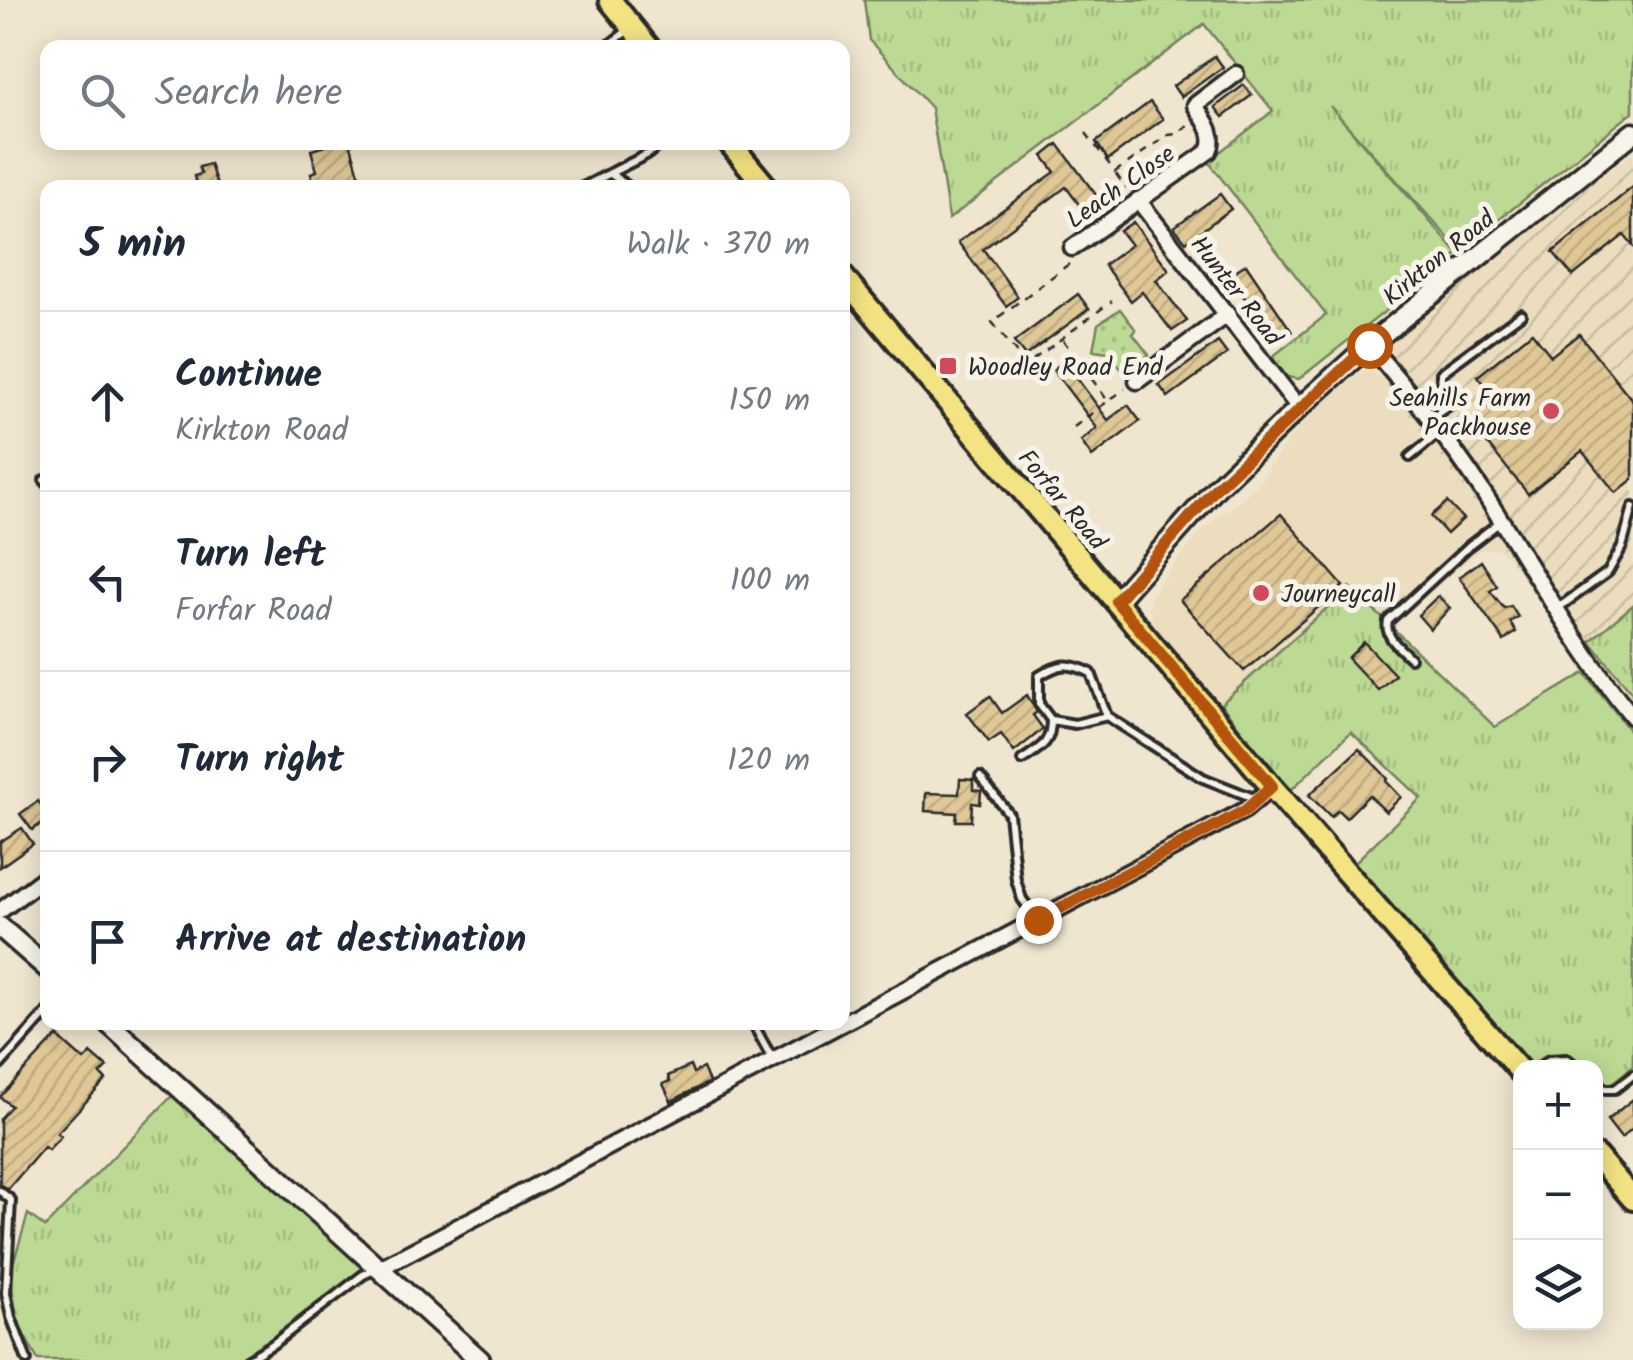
<!DOCTYPE html>
<meta charset="utf-8">
<style>
body{margin:0;font-family:Kalam,sans-serif;background:#f2f2f3;color:#1f2937}
.controls{position:absolute;right:30px;bottom:30px;display:grid;overflow:hidden;border-radius:20px;box-shadow:0 5px 25px #0003}
.controls button{width:90px;height:90px;display:grid;place-items:center;padding:0;border:0;border-bottom:2px solid #e0e1e3;background:#fff;color:#1f2937;font:50px sans-serif}
.stop{position:absolute;width:30px;height:30px;margin:-22px;border:8px solid #b45309;border-radius:50%;background:#fff}
.stop.end{background:#b45309;border-color:#fff;box-shadow:0 2px 10px #0008}
.list{margin:0;padding:0;list-style:none}
h2{display:flex;justify-content:space-between;align-items:center;height:130px;margin:0;padding:0 40px;font-size:42px}
h2 small{font-size:32px;font-weight:400;color:#747a83}
.list li{display:grid;grid-template-columns:65px 1fr auto;gap:30px;align-items:center;box-sizing:border-box;height:180px;padding:0 40px;border-top:2px solid #e0e1e3}
.list b{display:block;font-size:38px;white-space:nowrap}
.list p{margin:0;font-size:32px;white-space:nowrap;color:#747a83}
.list em{font-size:32px;font-style:normal;color:#747a83}
.icon{flex:none;width:55px;height:55px;fill:none;stroke:currentColor;stroke-width:2;stroke-linecap:round;stroke-linejoin:round}
.map{position:relative;flex:none;width:1633px;height:1360px;overflow:hidden}
.search{position:absolute;background:#fff;box-shadow:0 5px 25px #0003;left:40px;top:40px;width:810px;height:110px;display:flex;align-items:center;gap:25px;box-sizing:border-box;padding:0 35px;border-radius:20px;color:#747a83;font-size:38px}
.panel{position:absolute;background:#fff;box-shadow:0 5px 25px #0003;left:40px;top:180px;width:810px;height:850px;border-radius:20px}
.map>svg:first-child{display:block}
.built{fill:#ebddbe}
.industrial{fill:url(#industrial-furrows)}
.grass{fill:url(#grass-tufts);stroke:#74825f;stroke-width:2.5}
.park{fill:url(#park-dots);stroke:#74825f;stroke-width:2.5}
.building{fill:url(#building-hatch);stroke:#2b2b2b;stroke-width:2.5}
.lines{fill:none;stroke-linecap:round;stroke-linejoin:round}
.service-casing{stroke:#2b2b2b;stroke-width:14}
.minor-casing{stroke:#2b2b2b;stroke-width:21}
.tertiary-casing{stroke:#2b2b2b;stroke-width:25}
.primary-casing{stroke:#2b2b2b;stroke-width:28}
.path{stroke:#2b2b2b;stroke-width:2.5;stroke-dasharray:8 8;stroke-linecap:butt}
.service{stroke:#f7f3e8;stroke-width:6}
.minor{stroke:#f7f3e8;stroke-width:14}
.tertiary{stroke:#f7f3e8;stroke-width:18}
.primary{stroke:#f4e382;stroke-width:20}
.route{stroke:#b45309;stroke-width:12}
.poi-dot{fill:#d1495b;stroke:#f7f3e8;stroke-width:4}
.labels{text-anchor:middle;stroke-width:10;stroke-linejoin:round;paint-order:stroke}
.street-label{font-size:25px;fill:#2b2b2b;stroke:#f7f3e8}
.poi-label{font-size:25px;fill:#2b2b2b;stroke:#f7f3e8;text-anchor:start}
</style>
<div class="map">
<svg width="1633" height="1360" viewBox="0 0 1633 1360">
<defs>
<pattern id="industrial-furrows" width="10" height="10" patternUnits="userSpaceOnUse" patternTransform="scale(2.5)"><rect width="10" height="10" fill="#ebddbe"/><path d="M-1 1l2-2M0 10L10 0M9 11l2-2" fill="none" stroke="#cabea3"/></pattern>
<pattern id="grass-tufts" width="24" height="20" patternUnits="userSpaceOnUse" patternTransform="scale(2.5)"><rect width="24" height="20" fill="#bcda93"/><path d="M3 7l-1-3M5 7V3M7 7l1-3M15 17l-1-3M17 17v-4M19 17l1-3" fill="none" stroke="#a2bb7f"/></pattern>
<pattern id="park-dots" width="8" height="8" patternUnits="userSpaceOnUse" patternTransform="scale(2.5)"><rect width="8" height="8" fill="#bcda93"/><path d="M2 2h.1M6 6h.1" fill="none" stroke="#a2bb7f" stroke-width="1.8" stroke-linecap="round"/></pattern>
<pattern id="building-hatch" width="6" height="6" patternUnits="userSpaceOnUse" patternTransform="scale(2.5)"><rect width="6" height="6" fill="#dfc796"/><path d="M-1 1l2-2M0 6l6-6M5 7l2-2" fill="none" stroke="#c0ab81"/></pattern>
</defs>
<rect width="100%" height="100%" fill="#f0e6cf"/>
<filter id="ink" filterUnits="userSpaceOnUse"><feTurbulence type="fractalNoise" baseFrequency=".01" numOctaves="2"/><feDisplacementMap in="SourceGraphic" scale="20" xChannelSelector="R" yChannelSelector="G"/><feConvolveMatrix kernelMatrix="1 2 1 2 8 2 1 2 1" color-interpolation-filters="sRGB"/></filter>
<g filter="url(#ink)">
<!-- built -->
<path class="built" d="M1367 370 1382 379 1461 484 1509 557 1496 548 1479 551 1408 612 1394 629 1350 587 1221 704 1161 639 1148 608 1153 592 1200 532 1257 486 1289 439 1343 384Z"/>
<!-- industrial -->
<path class="industrial" d="M1633 153V735L1585 673 1461 484 1382 379 1388 346 1399 328Z"/>
<!-- grass -->
<g class="grass">
<path d="M864 0H1633V112L1460 251 1330 106 1458 254 1299 379 1287 377 1272 357 1326 315 1208 161 1273 111 1204 24 949 219 931 108 869 40Z"/>
<path d="M1350 587 1495 727 1585 673 1633 735V1066L1596 1096V1068L1529 1067 1353 864 1421 798 1351 732 1289 792 1221 704Z"/>
<path d="M1633 605V694L1590 641Z"/>
<path d="M173 1095 364 1267 245 1360H38L18 1324 10 1274 28 1214 45 1227Z"/>
</g>
<!-- park -->
<path class="park" d="M1120 309 1136 330 1133 334 1149 355 1125 374 1109 352 1093 350 1098 324Z"/>
<!-- building -->
<g class="building">
<path d="M1215 56 1223 67 1181 97 1173 86Z"/>
<path d="M1244 85 1252 95 1223 117 1215 107Z"/>
<path d="M1150 102 1163 119 1108 160 1096 142Z"/>
<path d="M340 142H350L363 188H322L321 183 314 184 311 173 317 171 311 150Z"/>
<path d="M1058 144 1105 207 1089 218 1066 187 983 249 1018 297 1006 306 958 242 1055 172 1043 156Z"/>
<path d="M210 164 218 188H197L194 176 201 174 199 167Z"/>
<path d="M1633 187V246L1624 235 1573 276 1553 252Z"/>
<path d="M1220 194 1231 209 1186 242 1174 227Z"/>
<path d="M1133 222 1169 270 1156 280 1187 321 1172 331 1142 292 1131 301 1104 265 1131 245 1120 231Z"/>
<path d="M1246 264 1292 332 1276 343 1229 275Z"/>
<path d="M1078 294 1089 309 1025 356 1014 342Z"/>
<path d="M1532 332 1551 356 1579 334 1633 401V479L1616 493 1582 451 1528 494 1469 421 1496 399 1478 376Z"/>
<path d="M1218 342 1227 354 1168 397 1159 385Z"/>
<path d="M1064 361 1108 420 1128 405 1140 421 1092 457 1081 441 1097 428 1053 370Z"/>
<path d="M1447 502 1463 519 1447 534 1431 516Z"/>
<path d="M1281 514 1343 586 1244 671 1180 600Z"/>
<path d="M1481 561 1497 586 1490 591 1504 608 1511 606 1518 617 1510 622 1516 632 1504 641 1459 577Z"/>
<path d="M1438 596 1450 608 1430 629 1418 615Z"/>
<path d="M1364 642 1395 675 1378 690 1348 658Z"/>
<path d="M1027 695 1037 712 1033 715 1043 729 1014 752 1001 734 989 742 967 713 990 696 1002 713Z"/>
<path d="M1359 749 1380 770 1388 779 1386 781 1401 797 1386 812 1369 795 1346 818 1338 810 1331 817 1309 795Z"/>
<path d="M960 779 973 780V790L981 791 980 804 972 803 971 821H956L957 813 925 811 926 793 959 794Z"/>
<path d="M38 801 42 806 48 802V819L32 830 20 814Z"/>
<path d="M22 828 33 844 0 867V842Z"/>
<path d="M57 1036 84 1060 91 1053 107 1067 100 1074 106 1080 57 1133 61 1136 48 1150 44 1147 8 1189 0 1184V1119L11 1106 0 1097Z"/>
<path d="M690 1066 693 1073 703 1068 709 1082 671 1101 663 1084 670 1081 668 1076Z"/>
<path d="M1633 1099V1128L1621 1138 1607 1120Z"/>
</g>
<g class="lines">
<defs>
<g id="service">
<path d="M605 48 627 31"/>
<path d="M611 174 630 188"/>
<path d="M581 188 648 154 663 142"/>
<path d="M1431 418 1451 404C1456 394 1447 387 1441 379V373L1521 314"/>
<path d="M1410 457 1439 433"/>
<path d="M44 480 48 484"/>
<path d="M1558 608 1608 572 1622 547 1633 507"/>
<path d="M1410 658C1399 647 1384 637 1388 621L1470 545 1500 522"/>
<path d="M1107 716 1091 673C1069 662 1060 663 1039 676V704L1051 720 1075 724 1107 716 1203 778 1256 799"/>
<path d="M1022 760C1041 747 1051 744 1051 720"/>
<path d="M980 777 1009 814 1016 880 1022 899 1037 919"/>
<path d="M752 1022 773 1060"/>
<path d="M0 1065 48 1011"/>
<path d="M1538 1068 1549 1060 1567 1059 1578 1068"/>
<path d="M1596 1082 1605 1089H1615L1633 1075"/>
<path d="M0 1191 11 1200 6 1293 11 1317 27 1360"/>
<path d="M247 1360 273 1344 363 1275 374 1270"/>
</g>
<g id="minor">
<path d="M1138 200 1299 408"/>
<path d="M1072 248 1209 151C1217 134 1204 120 1195 105L1236 74"/>
<path d="M1369 345C1408 390 1446 436 1479 486 1530 563 1574 646 1633 717"/>
<path d="M1137 381 1228 314"/>
<path d="M0 911 48 875"/>
<path d="M380 1268 1245 810 1272 787"/>
</g>
<g id="tertiary">
<path d="M1116 601 1216 488 1299 408 1369 345 1633 133"/>
<path d="M0 927 48 969"/>
<path d="M107 1022 480 1360"/>
</g>
<g id="primary">
<path d="M610 0 649 48"/>
<path d="M729 142 767 188"/>
<path d="M842 276 1272 787 1520 1071"/>
<path d="M1596 1156 1633 1199"/>
</g>
</defs>
<!-- service casing -->
<use href="#service" class="service-casing"/>
<!-- minor casing -->
<use href="#minor" class="minor-casing"/>
<!-- tertiary casing -->
<use href="#tertiary" class="tertiary-casing"/>
<!-- primary casing -->
<use href="#primary" class="primary-casing"/>
<!-- path -->
<g class="path">
<path d="M1086 133 1115 172 1168 135 1177 134 1188 125"/>
<path d="M1116 174 1126 188"/>
<path d="M1069 264 992 322 1026 365 1112 301"/>
<path d="M1063 340 1108 401 1125 389"/>
<path d="M1074 427 1108 401"/>
</g>
<!-- service -->
<use href="#service" class="service"/>
<!-- minor -->
<use href="#minor" class="minor"/>
<!-- tertiary -->
<use href="#tertiary" class="tertiary"/>
<!-- primary -->
<use href="#primary" class="primary"/>
</g>
</g>
<g class="lines" filter="url(#ink)">
<!-- route -->
<path class="route" d="M1038 920 1246 810 1272 786 1116 601 1216 488 1369 345"/>
</g>
<!-- markers -->
<g class="poi-dot">
<rect x="938" y="356" width="20" height="20" rx="5"/>
<circle cx="1551" cy="411" r="10"/>
<circle cx="1261" cy="593" r="10"/>
</g>
<g class="labels">
<!-- street labels -->
<g class="street-label">
<text transform="translate(1120 186) rotate(-35)" y="9">Leach Close</text>
<text transform="translate(1438 257) rotate(-39)" y="9">Kirkton Road</text>
<text transform="translate(1237 290) rotate(52)" y="9">Hunter Road</text>
<text transform="translate(1063 499) rotate(50)" y="9">Forfar Road</text>
</g>
<!-- poi labels -->
<g class="poi-label">
<text x="968" y="375">Woodley Road End</text>
<text x="1531" y="406" text-anchor="end">Seahills Farm<tspan x="1531" dy="29">Packhouse</tspan></text>
<text x="1281" y="602">Journeycall</text>
</g>
</g>
</svg>
<div class="controls">
<button>+</button>
<button>−</button>
<button><svg class="icon" aria-label="layers" viewBox="0 0 24 24"><path d="M12 4l9 5-9 5-9-5zM3 14l9 5 9-5"/></svg></button>
</div>
<div class="stop" style="left:1369px;top:345px"></div>
<div class="stop end" style="left:1038px;top:920px"></div>
<div class="search"><svg class="icon" aria-label="search" viewBox="0 0 24 24"><circle cx="10" cy="10" r="6"/><path d="M15 15l6 6"/></svg>Search here</div>
<section class="panel">
<h2>5 min<small>Walk · 370 m</small></h2>
<ul class="list">
<li><svg class="icon" aria-label="ahead" viewBox="0 0 24 24"><path d="M12 20V5M6 11l6-6 6 6"/></svg><div><b>Continue</b><p>Kirkton Road</p></div><em>150 m</em></li>
<li><svg class="icon" aria-label="left" viewBox="0 0 24 24"><path d="M17 20v-9H6M10 6l-5 5 5 5"/></svg><div><b>Turn left</b><p>Forfar Road</p></div><em>100 m</em></li>
<li><svg class="icon" aria-label="right" viewBox="0 0 24 24"><path d="M7 20v-9h11M14 6l5 5-5 5"/></svg><div><b>Turn right</b></div><em>120 m</em></li>
<li><svg class="icon" aria-label="arrive" viewBox="0 0 24 24"><path d="M6 21V4h12l-3 4 3 4H6"/></svg><div><b>Arrive at destination</b></div></li>
</ul>
</section>
</div>
